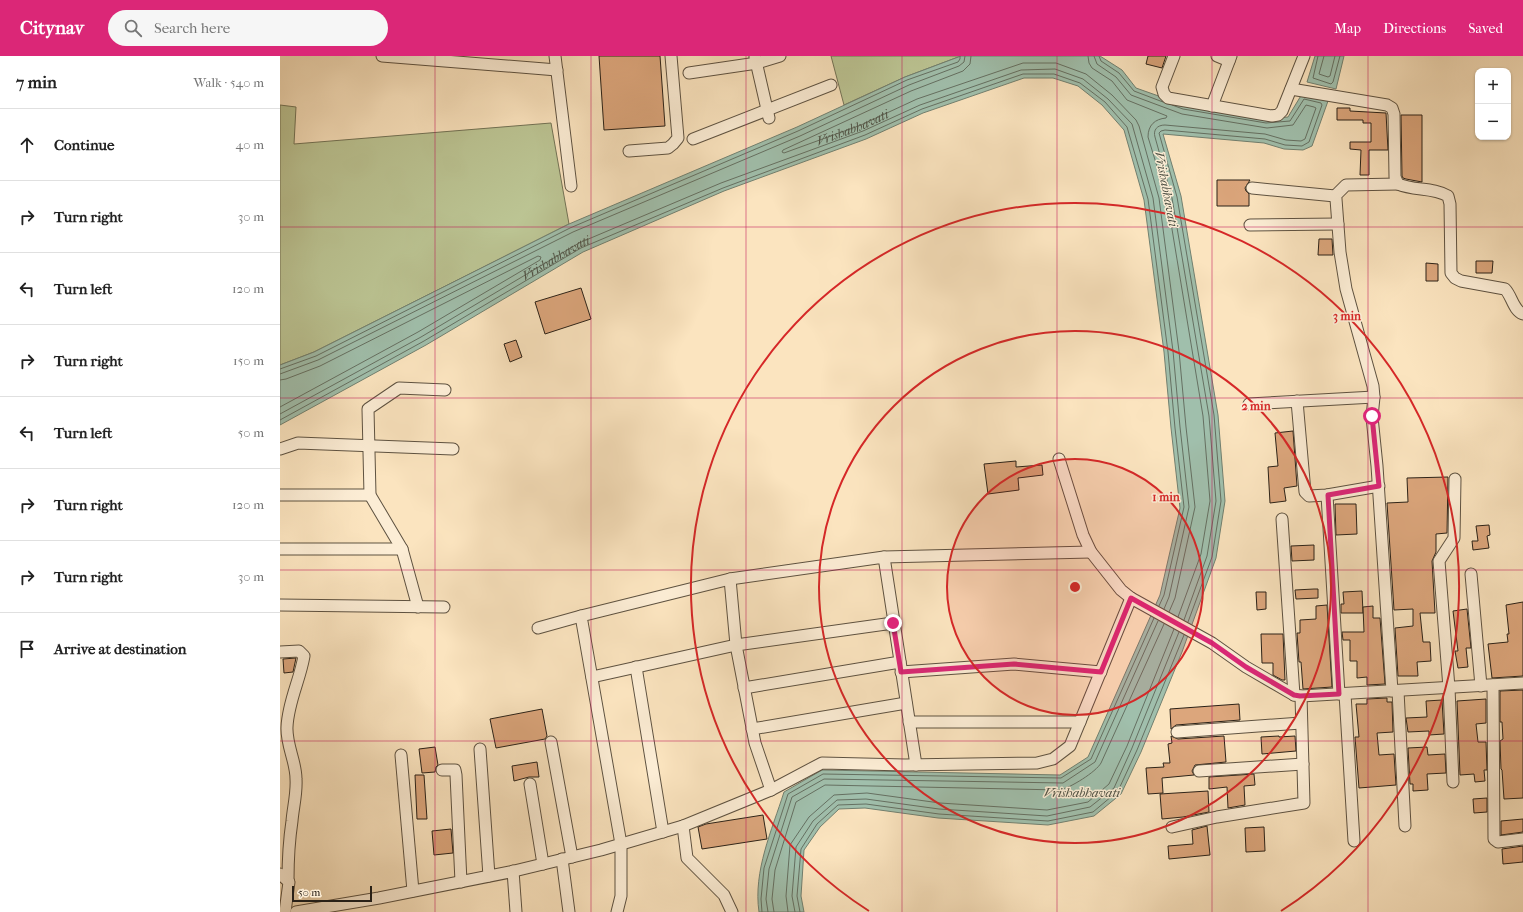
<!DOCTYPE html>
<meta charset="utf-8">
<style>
body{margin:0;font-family:"IM FELL French Canon",serif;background:#f6f6f6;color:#222}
.controls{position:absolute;right:12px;top:12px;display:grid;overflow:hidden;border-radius:8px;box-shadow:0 1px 3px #0004}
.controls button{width:36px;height:36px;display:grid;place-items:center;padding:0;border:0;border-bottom:1px solid #e0e0e0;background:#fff;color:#222;font:20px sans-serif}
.scale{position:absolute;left:12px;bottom:10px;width:80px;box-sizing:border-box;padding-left:4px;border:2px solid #2a2117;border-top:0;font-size:11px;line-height:14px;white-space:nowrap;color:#2a2117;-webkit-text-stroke:3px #fcedd5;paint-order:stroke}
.stop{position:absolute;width:12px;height:12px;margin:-9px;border:3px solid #db2777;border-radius:50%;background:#fff}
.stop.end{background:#db2777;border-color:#fff;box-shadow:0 1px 4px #0008}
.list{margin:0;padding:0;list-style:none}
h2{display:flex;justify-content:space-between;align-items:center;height:52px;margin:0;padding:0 16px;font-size:17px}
h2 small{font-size:13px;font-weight:400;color:#767676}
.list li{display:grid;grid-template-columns:26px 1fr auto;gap:12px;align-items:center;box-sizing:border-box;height:72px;padding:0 16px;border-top:1px solid #e0e0e0}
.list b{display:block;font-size:15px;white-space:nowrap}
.list em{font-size:13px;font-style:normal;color:#767676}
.icon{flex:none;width:22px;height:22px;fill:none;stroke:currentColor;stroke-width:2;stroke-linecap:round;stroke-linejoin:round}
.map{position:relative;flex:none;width:1243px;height:856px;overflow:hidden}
header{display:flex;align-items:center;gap:24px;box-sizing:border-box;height:56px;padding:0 20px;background:#db2777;color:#fff}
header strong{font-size:19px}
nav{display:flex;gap:22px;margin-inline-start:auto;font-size:14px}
.search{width:280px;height:36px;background:#f6f6f6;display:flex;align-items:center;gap:10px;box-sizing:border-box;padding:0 14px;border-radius:22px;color:#767676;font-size:15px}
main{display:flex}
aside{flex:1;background:#fff}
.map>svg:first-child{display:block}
.green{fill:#bcc594;stroke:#737356}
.water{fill:#a0bfac;stroke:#718070}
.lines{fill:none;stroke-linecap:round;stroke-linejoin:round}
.shore{stroke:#657062;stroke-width:1}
.building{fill:#dca67c;stroke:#2a2117}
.minor-casing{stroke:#5e5241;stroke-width:13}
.minor{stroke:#fcedd5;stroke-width:11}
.route{stroke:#db2777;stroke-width:5}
.grid{fill:none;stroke:#c2185b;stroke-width:1;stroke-opacity:0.55}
.ring{fill:none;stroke:#d62828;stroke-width:2}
.labels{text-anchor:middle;stroke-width:3;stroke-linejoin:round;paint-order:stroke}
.water-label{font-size:13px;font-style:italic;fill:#4d5044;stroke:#fcedd5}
.centre{fill:#d62828;stroke:#fcedd5;stroke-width:2}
.ring-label{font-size:12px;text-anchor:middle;font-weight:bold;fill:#d62828;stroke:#fcedd5;stroke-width:3;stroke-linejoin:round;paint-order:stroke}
</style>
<header>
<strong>Citynav</strong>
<div class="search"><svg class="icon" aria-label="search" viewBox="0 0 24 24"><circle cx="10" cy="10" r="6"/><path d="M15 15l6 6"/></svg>Search here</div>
<nav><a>Map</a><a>Directions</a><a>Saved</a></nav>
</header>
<main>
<aside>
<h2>7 min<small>Walk · 540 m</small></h2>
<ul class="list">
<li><svg class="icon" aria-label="ahead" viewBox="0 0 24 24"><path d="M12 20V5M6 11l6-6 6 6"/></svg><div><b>Continue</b></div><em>40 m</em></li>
<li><svg class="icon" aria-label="right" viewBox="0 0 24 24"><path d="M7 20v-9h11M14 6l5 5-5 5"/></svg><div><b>Turn right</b></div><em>30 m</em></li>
<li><svg class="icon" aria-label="left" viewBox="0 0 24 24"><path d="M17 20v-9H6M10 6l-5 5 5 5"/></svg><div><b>Turn left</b></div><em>120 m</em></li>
<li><svg class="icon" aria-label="right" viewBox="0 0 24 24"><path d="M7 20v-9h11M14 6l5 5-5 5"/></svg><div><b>Turn right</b></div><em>150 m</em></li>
<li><svg class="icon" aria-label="left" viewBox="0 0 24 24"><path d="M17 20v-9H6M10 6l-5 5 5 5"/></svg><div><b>Turn left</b></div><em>50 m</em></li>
<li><svg class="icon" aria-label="right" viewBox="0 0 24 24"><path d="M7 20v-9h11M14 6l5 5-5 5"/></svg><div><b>Turn right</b></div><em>120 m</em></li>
<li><svg class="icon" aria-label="right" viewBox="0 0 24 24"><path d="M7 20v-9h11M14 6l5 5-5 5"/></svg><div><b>Turn right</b></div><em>30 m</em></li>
<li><svg class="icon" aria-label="arrive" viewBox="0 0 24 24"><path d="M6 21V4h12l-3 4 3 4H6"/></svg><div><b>Arrive at destination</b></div></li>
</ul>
</aside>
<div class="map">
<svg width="1243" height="856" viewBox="0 0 1243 856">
<rect width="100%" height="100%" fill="#fbe4bf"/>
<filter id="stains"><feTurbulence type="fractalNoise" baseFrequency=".005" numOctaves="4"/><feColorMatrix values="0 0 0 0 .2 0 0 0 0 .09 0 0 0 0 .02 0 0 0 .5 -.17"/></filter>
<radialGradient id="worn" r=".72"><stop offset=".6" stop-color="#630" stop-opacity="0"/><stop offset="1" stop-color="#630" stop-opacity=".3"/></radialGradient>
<!-- green -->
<g class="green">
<path d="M551 0H681L625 21 564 49Z"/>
<path d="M0 49 16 51 14 88 271 67 289 168 34 296 0 309Z"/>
</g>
<!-- water -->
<g class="water">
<path d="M681 0H820L842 14 856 32 904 49 986 63 1008 61 1022 38 1048 45 1032 90 1023 94 1004 93 984 87 883 78 901 140 938 359 945 445 936 502 902 596 861 696 841 738 814 760 768 769 658 762 585 752 559 753 540 771 524 794 521 840 524 856H479C473 815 492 774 504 736L542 714 780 719 808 701 880 539 900 452 891 372 884 296 864 144 844 74 822 49 798 30 773 22H744L643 57 586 83 444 135 303 196 146 289 0 369V309L34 296 289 168 517 71 625 21Z"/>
<path d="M1035 0H1064L1056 33 1027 26Z"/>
</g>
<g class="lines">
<!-- shore -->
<g class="shore">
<path id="s1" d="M691 0 690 8 683 15 631 35 503 94 502 96 504 97 581 69 637 43 743 7H776L806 18 832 39 856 64 859 70 879 142 899 295 906 371 915 451 895 542 889 556"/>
<path d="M808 0 809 7 812 12 832 25 847 44 887 60 886 62C875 63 868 69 868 81L887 143 923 360 930 445 921 498 898 561"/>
<path d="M814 0 817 8 836 21 851 39 902 58 987 72 1013 69 1026 49 1034 51 1036 52 1025 83 1021 85 1006 84 985 78 885 69C877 69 873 74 875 81L892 142 929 360 936 445 927 500 904 564"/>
<path d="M819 0 821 5 839 17 854 35 883 46"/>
<path d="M1038 0 1033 22 1051 28 1053 26 1060 0"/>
<path d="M1044 0 1039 18 1048 21 1050 20 1055 0"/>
<path d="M892 49 903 53 986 67 1010 65 1024 43 1041 47 1042 49 1029 86 1022 90 1005 89 985 83 885 74 881 75 879 77 897 141 934 359 941 445 932 501 908 566"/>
<path d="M0 313 36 300 290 172 518 75 627 24 678 6 680 3V0"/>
<path d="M0 318 38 304 293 176 520 80 629 29 679 10 684 6 685 0"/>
<path d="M0 324 6 323 40 310 258 200 261 201 260 204 138 276 0 351"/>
<path id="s2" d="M0 358 141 281 299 187 441 127 583 75 640 49 741 14 775 13 803 23 828 43 852 68 873 142 893 295 900 371 909 451 889 541 884 553"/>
<path d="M0 364 144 285 301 192 443 132 585 79 642 53 743 18H774L800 27 825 46 847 71 868 143 888 296 895 372 904 451 884 539 879 550"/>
<path d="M482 856 481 843 484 812 508 738 543 718 781 722 811 703 874 562"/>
<path d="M488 856 486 843 489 813 512 741 544 723 783 727 815 706 878 565"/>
<path d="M494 856 492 843 495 814 516 746 545 729 780 734C790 732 816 716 821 707L884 568"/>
<path d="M508 856 506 840 510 789 529 761 554 739 587 737 660 747 767 754 808 746 829 728 847 690 894 573"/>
<path d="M515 856 512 840 516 791 533 765 557 744 586 743 659 753 767 760 810 751 834 732 852 692 899 576"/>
<path d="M520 856 517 840 521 793 537 768 558 749 586 748 659 758 768 765 813 756 838 735 857 694 904 579"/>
</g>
</g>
<!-- building -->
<g class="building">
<path d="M319 0H380L385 70 324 74Z"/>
<path d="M868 0H886L882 12 866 8Z"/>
<path d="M1057 52H1070V55L1106 57 1108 94H1089V119H1080L1081 94 1070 93V86H1091V67H1083V64H1057Z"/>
<path d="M1121 59H1142V126L1126 123 1123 122 1122 120Z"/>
<path d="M937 124H970L965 132 966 135 969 138V150H937Z"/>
<path d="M1039 183H1052L1053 199H1038Z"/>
<path d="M1196 205H1213L1212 217H1196Z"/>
<path d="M1146 207 1158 208V225H1146Z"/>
<path d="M301 232 311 263 265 278 255 246Z"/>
<path d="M236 284 242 301 230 306 224 288Z"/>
<path d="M1013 375 1017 430 1004 432 1006 445 990 447 988 411 998 410 995 377Z"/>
<path d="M736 405V411L762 409 763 419 738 422 739 434 708 438 704 408Z"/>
<path d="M1168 421 1167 477 1156 478V496L1152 505 1155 557H1140L1143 586H1150L1151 605 1137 606 1138 620H1118L1115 572 1133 570V553L1114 554 1107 447 1128 446 1127 422Z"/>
<path d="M1055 448H1076L1077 478 1056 479Z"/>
<path d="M1209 469 1210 479 1207 480 1209 492 1193 494 1192 485H1198L1196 470Z"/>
<path d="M1034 489V504L1012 505 1011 490Z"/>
<path d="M1034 533H1038V542L1016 543 1015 534Z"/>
<path d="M1082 535 1083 557H1061V548H1064L1063 536Z"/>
<path d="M976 536H986V553L977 554Z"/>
<path d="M1243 546V620L1212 622 1208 588 1228 586 1227 578H1229L1226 549Z"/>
<path d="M1047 549 1052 631 1023 633 1021 606H1019L1017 577H1020V564L1036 563V550Z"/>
<path d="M1093 550V562H1100L1105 628 1087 629V621L1077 622V605H1070V584H1063L1062 576H1084L1083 551Z"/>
<path d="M1187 553 1191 592H1186L1188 611 1178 612 1175 595H1178L1173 555Z"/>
<path d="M981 578H1003L1005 624H1002L993 619V607H982Z"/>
<path d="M16 602 13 616 4 617 3 603Z"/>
<path d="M1243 634V742L1224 743 1222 714 1221 713 1220 685 1223 683 1222 666H1220V635Z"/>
<path d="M1107 642V646H1112L1113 676 1097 677 1099 699 1114 698 1116 729 1079 732 1075 681H1079L1076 648H1087V643Z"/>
<path d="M1206 643V667L1196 668 1198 686H1206L1207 714H1204L1205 725 1195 726 1194 718 1180 719 1177 645Z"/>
<path d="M1162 644 1164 678 1149 679V675L1128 676 1126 662 1147 661 1146 645Z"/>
<path d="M959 648 960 664 896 669 891 673 890 653Z"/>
<path d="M262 653 267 680 265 683 216 692 210 663Z"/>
<path d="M891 680 898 683 944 680 946 706 915 709 912 715 914 719 882 722 883 737 868 738 866 712 884 711 883 707H890L888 688 892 687Z"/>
<path d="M999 680V681L1015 680 1016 695 982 698 981 681Z"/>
<path d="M155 691 158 709 156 711 155 716 142 717 139 693Z"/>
<path d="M1147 691 1148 699 1165 698 1166 717 1147 718 1148 734 1133 735V728H1130L1128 692Z"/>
<path d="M257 706 259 721H249L234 725 232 710Z"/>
<path d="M974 718 975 729 964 730 965 749 948 752 947 731 929 733V721Z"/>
<path d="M135 719H144L147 763H137Z"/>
<path d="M928 735 929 756 903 761 882 763 880 738Z"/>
<path d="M1207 742V756L1194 757 1193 743Z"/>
<path d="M483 759 487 783 422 793 418 771 426 768Z"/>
<path d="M1243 763V776L1221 779V765Z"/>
<path d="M927 770 930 799 889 803 888 790 913 788 912 774Z"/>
<path d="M984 771 985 795 966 796 965 772Z"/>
<path d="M171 773 173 797 154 799 152 775Z"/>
<path d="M1243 790V806L1223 808 1222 793Z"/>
</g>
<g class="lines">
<defs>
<g id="minor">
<path d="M102 0 277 14"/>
<path d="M275 0 291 130"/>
<path d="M894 0 882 31 884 38 888 42 992 60 998 59 1002 55 1024 0"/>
<path d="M937 0 949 5"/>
<path d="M475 1 489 62"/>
<path d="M409 17 477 7 500 0"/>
<path d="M1011 33 1107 49 1112 52 1114 58 1115 121 1118 128C1134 135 1153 131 1168 140L1170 148 1171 217 1175 222 1181 225 1225 233C1232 240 1233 254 1243 258"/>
<path d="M932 50 951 0"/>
<path d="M413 83 551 29"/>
<path d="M349 95 388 92 393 88 398 82 391 0"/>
<path d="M972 132 1055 140"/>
<path d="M970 169 1058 168"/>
<path d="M1017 345 1025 436 1029 440 1047 439 1099 430"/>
<path d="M969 348 1094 341"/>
<path d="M0 393 18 387 173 393"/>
<path d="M779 403 803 479 811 496 841 534 851 542"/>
<path d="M0 439H90"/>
<path d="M1047 439 1059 638"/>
<path d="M1002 463 1014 639"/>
<path d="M0 493H122"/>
<path d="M604 501 811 496"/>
<path d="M1191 518 1201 630"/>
<path d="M0 549 164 551"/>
<path d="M138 551 122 493 90 439 88 353 119 332 165 334"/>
<path d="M258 572 301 560"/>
<path d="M0 596 19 595 24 600C20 624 8 646 7 671 6 689 16 705 16 723 17 737 13 752 12 765 9 785 8 804 8 824"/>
<path d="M356 611 383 776"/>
<path d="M621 616 734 608 821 616"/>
<path d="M312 621 456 589 450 523"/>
<path d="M1213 629 1214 783 1218 786 1243 783"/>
<path d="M464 632 620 606"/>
<path d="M1112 635 1097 410 1092 361 1094 341 1093 330 1066 233 1060 196 1056 143 1055 140 1066 129 1118 128"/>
<path d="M1118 635 1125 770"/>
<path d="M1065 638 1074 785"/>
<path d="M629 666H800"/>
<path d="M472 673 626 647"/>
<path d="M897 676 1021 667"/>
<path d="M271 686 292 801"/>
<path d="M200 693 209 820"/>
<path d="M121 699 133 835"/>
<path d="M162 714H175L176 719 181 826"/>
<path d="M919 715 1023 708"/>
<path d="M1173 726 1169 632 1159 505 1174 482 1175 423"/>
<path d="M250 728 263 808"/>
<path d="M491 734 475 687 456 589 613 567"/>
<path d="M403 770 407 802 444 839 452 856"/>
<path d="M892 771 937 761 1024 747 1021 640"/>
<path d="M282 803 289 856"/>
<path d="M233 815 236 856"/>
<path d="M0 818 9 826 5 856"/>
<path d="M16 856 99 842 230 816 321 794 403 770 491 734 542 707 625 709 757 707 773 703 790 690 851 542 932 587 966 611 1014 639 1021 640 1243 627"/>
<path d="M337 856 341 840V788L301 560 450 523 604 501 636 709"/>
</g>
</defs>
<!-- minor casing -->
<use href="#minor" class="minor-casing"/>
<!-- minor -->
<use href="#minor" class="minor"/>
</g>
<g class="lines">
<!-- route -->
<path class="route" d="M613 567 621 616 734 608 821 616 851 542 932 587 966 611 1014 639 1020 640 1059 638 1048 439 1099 430 1092 360"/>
</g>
<!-- grid -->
<path class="grid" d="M155 0V856M311 0V856M466 0V856M622 0V856M777 0V856M932 0V856M1088 0V856M0 171H1243M0 342H1243M0 514H1243M0 685H1243"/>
<!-- distance rings -->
<circle cx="795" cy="531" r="128" fill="#d62828" fill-opacity=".12"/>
<g class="ring">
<circle cx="795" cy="531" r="128"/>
<circle cx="795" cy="531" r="256"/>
<path d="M589 855A384 384 0 1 1 1001 855"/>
</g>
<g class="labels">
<!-- water labels -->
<g class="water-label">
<text dy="5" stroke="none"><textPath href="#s1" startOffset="292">Vrishabhavati</textPath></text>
<text transform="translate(887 133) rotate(79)" y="5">Vrishabhavati</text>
<text dy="5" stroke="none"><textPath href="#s2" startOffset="317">Vrishabhavati</textPath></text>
<text x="802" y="741">Vrishabhavati</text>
</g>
</g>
<circle cx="795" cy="531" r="6" class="centre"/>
<g class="ring-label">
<text x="1067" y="264">3 min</text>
<text x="976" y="354">2 min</text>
<text x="886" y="445">1 min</text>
</g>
<rect width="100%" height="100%" filter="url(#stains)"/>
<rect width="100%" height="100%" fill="url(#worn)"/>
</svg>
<div class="controls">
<button>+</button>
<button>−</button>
</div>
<div class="scale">50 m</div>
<div class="stop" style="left:1092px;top:360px"></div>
<div class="stop end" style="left:613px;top:567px"></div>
</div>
</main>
